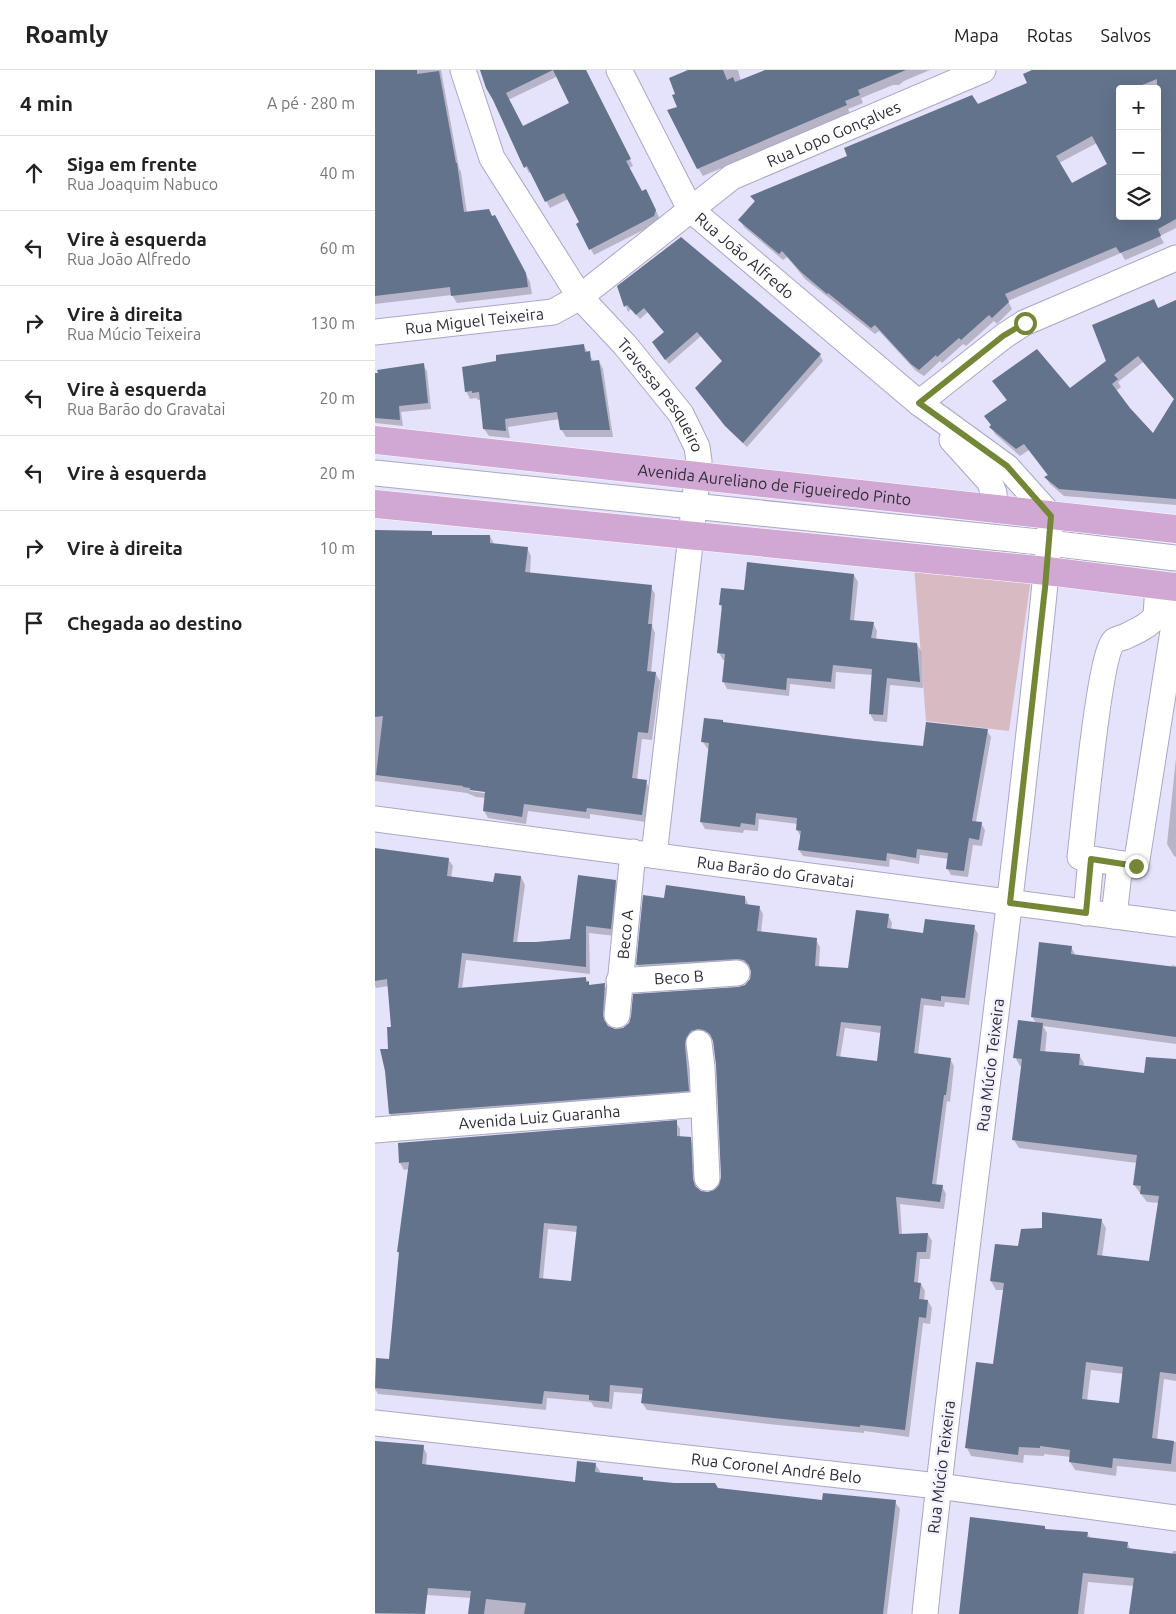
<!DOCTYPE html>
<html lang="pt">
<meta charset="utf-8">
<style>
body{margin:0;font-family:Ubuntu,sans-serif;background:#f2f2f2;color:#222}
.controls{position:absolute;right:15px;top:15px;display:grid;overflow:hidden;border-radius:5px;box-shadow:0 5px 20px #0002}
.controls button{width:45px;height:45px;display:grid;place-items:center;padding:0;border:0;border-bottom:1px solid #e0e0e0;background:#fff;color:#222;font:25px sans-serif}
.stop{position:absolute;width:15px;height:15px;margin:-11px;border:4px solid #748737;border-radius:50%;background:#fff}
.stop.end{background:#748737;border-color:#fff;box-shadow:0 1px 5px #0008}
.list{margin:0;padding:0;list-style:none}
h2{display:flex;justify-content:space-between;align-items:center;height:65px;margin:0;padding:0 20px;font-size:21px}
h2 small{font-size:16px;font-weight:400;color:#767676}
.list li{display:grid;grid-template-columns:32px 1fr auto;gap:15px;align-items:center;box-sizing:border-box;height:75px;padding:0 20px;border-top:1px solid #e0e0e0}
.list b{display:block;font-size:19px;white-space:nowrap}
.list p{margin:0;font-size:16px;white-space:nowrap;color:#767676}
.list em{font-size:16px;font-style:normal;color:#767676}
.icon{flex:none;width:28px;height:28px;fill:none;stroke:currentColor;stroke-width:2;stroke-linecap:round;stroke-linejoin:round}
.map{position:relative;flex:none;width:801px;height:1544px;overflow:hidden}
header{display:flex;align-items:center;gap:30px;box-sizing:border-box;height:70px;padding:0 25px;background:#fff;border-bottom:1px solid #e0e0e0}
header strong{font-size:24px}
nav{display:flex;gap:28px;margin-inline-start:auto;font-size:18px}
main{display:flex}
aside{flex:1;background:#fff}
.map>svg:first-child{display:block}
.green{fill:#d8bac2}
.shadow{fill:#0003;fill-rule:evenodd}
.building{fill:#62738b;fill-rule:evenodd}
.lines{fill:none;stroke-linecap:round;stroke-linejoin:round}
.minor-casing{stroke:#aaa7c4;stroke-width:27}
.major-casing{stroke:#fff;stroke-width:29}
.minor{stroke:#fff;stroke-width:25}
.major{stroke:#d1a8d4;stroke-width:28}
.route{stroke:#748737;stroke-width:6}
.labels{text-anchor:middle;stroke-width:5;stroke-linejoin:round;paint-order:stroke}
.street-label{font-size:16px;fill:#2e2c38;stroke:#f3f1fe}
</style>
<header>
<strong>Roamly</strong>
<nav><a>Mapa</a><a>Rotas</a><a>Salvos</a></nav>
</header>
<main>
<aside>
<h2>4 min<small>A pé · 280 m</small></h2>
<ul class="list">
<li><svg class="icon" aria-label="ahead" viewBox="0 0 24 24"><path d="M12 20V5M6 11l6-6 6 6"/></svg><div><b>Siga em frente</b><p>Rua Joaquim Nabuco</p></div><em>40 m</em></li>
<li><svg class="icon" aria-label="left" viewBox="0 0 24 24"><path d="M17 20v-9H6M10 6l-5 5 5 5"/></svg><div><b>Vire à esquerda</b><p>Rua João Alfredo</p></div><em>60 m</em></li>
<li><svg class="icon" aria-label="right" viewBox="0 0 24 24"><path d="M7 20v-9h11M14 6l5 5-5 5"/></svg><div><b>Vire à direita</b><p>Rua Múcio Teixeira</p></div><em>130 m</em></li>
<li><svg class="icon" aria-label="left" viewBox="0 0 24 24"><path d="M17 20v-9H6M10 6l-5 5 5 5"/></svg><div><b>Vire à esquerda</b><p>Rua Barão do Gravatai</p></div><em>20 m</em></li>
<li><svg class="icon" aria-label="left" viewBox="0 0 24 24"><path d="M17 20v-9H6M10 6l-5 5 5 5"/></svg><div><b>Vire à esquerda</b></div><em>20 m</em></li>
<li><svg class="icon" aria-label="right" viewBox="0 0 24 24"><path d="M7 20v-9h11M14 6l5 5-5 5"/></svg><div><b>Vire à direita</b></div><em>10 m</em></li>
<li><svg class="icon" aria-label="arrive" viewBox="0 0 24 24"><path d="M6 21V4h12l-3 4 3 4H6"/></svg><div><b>Chegada ao destino</b></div></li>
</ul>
</aside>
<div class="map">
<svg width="801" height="1544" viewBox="0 0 801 1544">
<rect width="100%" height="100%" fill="#e5e2fb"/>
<!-- green -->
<path class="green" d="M539 496 656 509 634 661 551 651Z"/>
<!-- shadow -->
<g class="shadow">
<path d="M0 0H66L84 98 86 102 92 143 117 148 119 146 155 212 157 224 82 233 77 225 0 234Z"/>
<path d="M106 0H211L258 96 254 98 267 122 274 127 284 147 282 153 219 185 202 154 206 152 193 129 175 138 156 102 154 103 151 97ZM183 6 196 33 147 57 133 30Z"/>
<path d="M316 0H363L366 11 394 0H555L529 11 524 15H518L486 28 488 33 473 39 475 43 328 106 323 98 303 37 301 24Z"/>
<path d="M661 0H801V158L785 166 789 173 762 185 750 190 746 183 633 231 637 239 622 254 619 251 591 276 588 274 567 293 565 291 549 306 541 301 504 261 500 264 430 209 412 187 408 190 369 157 365 150 380 132 377 127 653 13ZM745 19H782V146H745ZM722 73 734 95 696 114 684 93Z"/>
<path d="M244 216 445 285 448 291 372 377 355 361 321 318 348 292 326 266 294 294 282 278 290 263 273 242 265 249 256 239 253 242Z"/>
<path d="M801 230V435L689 426 675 414 671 408 673 406 654 380 645 386 620 364 616 357 632 331 623 318 695 320 732 292 783 239ZM768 292 800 330 779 365 754 339 741 321 746 317 743 312Z"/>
<path d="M208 275 219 292 224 291 228 299 238 367H191L186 359 185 349 133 357 135 368 114 366 109 359 106 330H103L101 328 95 329 91 321Z"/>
<path d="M48 295 52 301 56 339 26 342 28 356 0 353V304Z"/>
<path d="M0 462H56L58 466H115L119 474 152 478 156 486 155 504 276 517 280 524 277 556 280 563 276 603 281 604 285 611 277 670 267 669 262 710 271 712 275 719 271 752 215 744V749L153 741 151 754 113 748 109 741 111 728 101 727 92 723 0 711ZM95 718 117 721 116 724 95 721Z"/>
<path d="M479 505 483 512 479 551 498 553 502 561 501 570 542 574 546 581 548 618 515 615 512 652 499 651 495 644 498 605 461 602 460 619 415 614 414 626 352 619 348 611 351 590H348L344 583 348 540 345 535 370 522Z"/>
<path d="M348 653 549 677 612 661 616 667 601 752 606 753 610 760 607 776 598 775 593 807 576 805 572 798 574 789 545 785 544 794 515 789 514 797 428 786 424 780 426 767 422 760 423 754 384 749 383 761 369 760 368 763 330 759 326 752 334 679 332 678 328 672Z"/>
<path d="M801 688V787L799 786 792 774Z"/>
<path d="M0 779 73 789 78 796 76 808 119 813 146 807 150 815 142 873H161L196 870 240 811 244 818 240 866 214 863 215 904 91 890 87 919 211 908 215 916 229 915 234 922 232 957 240 960 249 959 371 916 376 909 377 900 374 897 366 896 267 902 263 895 269 827 290 830 370 827 374 836 384 837 388 844 386 863 441 870 445 877 444 897 474 900 513 845 517 853 516 860 549 865 599 857 603 864 594 935 570 932 569 937 549 935 543 985 575 989 579 996 575 1032 572 1031 561 1116H567L571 1124 569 1139 525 1134 527 1165 553 1164 557 1171 555 1189H545L543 1213 546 1214 550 1221 549 1231H553L557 1238 555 1254 548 1253 534 1367 489 1361V1363L403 1355 272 1340 267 1333 268 1324 239 1322 237 1339 219 1337 216 1332 172 1328 171 1340 3 1324 0 1319 2 1289 15 1290 25 1185 23 1182 34 1099 29 1100 25 1093 301 1052 305 1059V1068H315L319 1075 321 1117 325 1122 333 1124 340 1121 346 1116 348 1107 343 995 339 970 335 967 326 966 313 983 317 1028 19 1051 15 1044 11 1001 17 958 14 916 1 918 0 916ZM470 958 506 963 503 992 465 988ZM173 1159 202 1162 198 1212 168 1209Z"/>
<path d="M696 877 701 886 796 898 797 895 801 896V974L668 956 672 963 670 983 704 985 709 993 708 997 770 1005 801 990V1311L789 1309 782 1370 801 1372V1402L742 1396 741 1406 700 1400 695 1392 696 1387 669 1384V1386L649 1385 648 1393 596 1386 592 1378 619 1295 629 1220H621L616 1211 621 1175 644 1178 668 1159 726 1150 731 1158 727 1187 775 1193 784 1133 772 1132 759 1115 762 1093 644 1078 639 1070 647 996H645L640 987 661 953 657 947ZM716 1300 749 1304 745 1334 712 1331Z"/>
<path d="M0 1373 48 1377 52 1384 51 1396 201 1413 220 1394 225 1401 224 1404 268 1411 449 1432H520L525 1439 512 1544H95L97 1528 37 1524 35 1544H0Z"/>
<path d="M670 1457 671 1460 712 1463 715 1468 752 1473 756 1480 797 1485 798 1481H801V1544H756L759 1516 713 1512 709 1544H585Z"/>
</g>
<!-- building -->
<g class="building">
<path d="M0 0H42V4L64 1 81 93H82L89 142 114 139 117 146 120 145 151 203 153 217 76 226 75 217 0 226Z"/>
<path d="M105 0H178L131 23 148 56 194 33 178 0H211L256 89 251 91 267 121 271 119 281 140 279 146 214 180 201 154 204 152 189 123 170 132 152 96 149 98 118 30 111 18Z"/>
<path d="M313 0H348L352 10 358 7 360 12 390 0H531L483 20 485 25 470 31 472 35 322 99 292 40 302 37 297 25 300 24 294 8Z"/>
<path d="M657 0H801V149L783 159 786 166 758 178 745 183 741 177 630 224 634 232 617 248 614 245 586 270 584 268 562 287 561 285 544 300 536 294 500 255 496 258 453 223 452 224 426 202 407 181 404 184 363 150 380 131 375 126 472 86 469 78 597 25 603 34 652 13 648 4ZM782 9V146H745V19H757ZM717 66 732 94 697 113 681 86Z"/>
<path d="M306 167 446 284 368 373 350 356 320 318 347 291 322 262 290 290 277 272 289 262 269 238 261 245 252 235 249 237 242 216Z"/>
<path d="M779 229 783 238 801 230V429L684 419 669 407 673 405 649 374 641 379 614 357 616 355 609 346 632 330 617 311 662 279 695 318 731 291 717 255ZM763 286 799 329 778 363 755 338 737 314 743 309 739 305Z"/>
<path d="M209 274 210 282 215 281 216 291 224 290 235 360H185L182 342 130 349 131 361 108 359 104 322 97 323V321L90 322 87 297 121 291V285L128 284Z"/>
<path d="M49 293 53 333 24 336 25 350 0 348V303H3L2 300Z"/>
<path d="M0 460 57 461V465H115V473L153 477 150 502 277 515 273 554H277L272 601 281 602 273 663 263 662 257 708 272 710 267 745 212 738 211 742 149 734 147 747 108 741 110 722 95 720V718L88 717V716L1 705 8 646 0 647Z"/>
<path d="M372 492 479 504 475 550 499 552 496 568 542 573 545 612 512 608 508 645 494 644 497 599 458 595 456 612 412 608 411 620 347 612 350 584 342 583 347 535H344L346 518 369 520Z"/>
<path d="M329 648 348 650V652L479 669 548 676 551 652 613 659 597 751 607 752 604 770 594 768 589 801 571 799 573 783 542 779 541 788 512 783 511 791 423 780 426 761 421 760 422 748 381 743 380 755 366 753 365 757 325 752 334 673 326 672Z"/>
<path d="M0 778 74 788 72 806 118 812 120 803 146 806 138 872H161L195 869 203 805 241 810 236 859 211 856V897L87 883 83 918 211 907V912L214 911V915L230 913 228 944 229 950 233 956 240 959 248 958 254 953 256 946 258 924 363 917 370 915 375 909 376 902 374 895 369 890 362 889 261 895 268 825 289 828 291 815 370 826V834L385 836 382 861 442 868 440 896 473 898 481 840 514 844 512 858 548 863 550 849 600 855 590 928 566 926V931L546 928 539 983 576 988 571 1025H569L557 1114 568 1115 565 1132 521 1127 524 1164 553 1163 551 1182H542L539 1212 546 1213 544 1229 553 1230 551 1248 544 1247 530 1360 485 1355V1357L398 1348 266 1333 268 1318 235 1315 234 1332 214 1330V1325L169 1321 167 1334 0 1318 1 1288 14 1289 24 1182H22L34 1092 24 1093 23 1073 302 1050V1066L316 1067 318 1109 320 1116 326 1121 333 1122 339 1120 344 1115 346 1107 341 995 338 971 335 964 329 960 323 959 316 961 311 968 310 975 314 1021 14 1044 10 1001 5 979H13L12 957H16L12 909 0 911ZM466 952 506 956 502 991 461 986ZM169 1153 202 1156 196 1211 164 1208Z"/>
<path d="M664 872 697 876 696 884 801 897V967L656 947Z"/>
<path d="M643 950 668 953 665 981 705 984 704 995 769 1003 771 987 801 989V1304L785 1302 777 1368 799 1371 796 1394 738 1388 737 1398 694 1392 695 1380 665 1376V1378L644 1377 643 1385 590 1378 601 1292 618 1294 629 1213 615 1211 620 1174 643 1176 646 1159 667 1158V1142L727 1149 722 1185 774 1191 784 1126 765 1124 766 1116 758 1115 762 1085 637 1070 647 989 638 988ZM711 1292 748 1297 744 1333 707 1329Z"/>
<path d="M0 1371 49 1375 47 1394 200 1412 202 1391 221 1393 220 1402 268 1407V1410L299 1413H340L343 1418 447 1430 448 1423 521 1430 508 1544H149L151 1533 111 1529 109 1544H93L96 1521 53 1518 50 1544 0 1543Z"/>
<path d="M595 1447 670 1456V1459L713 1462 712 1467 753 1472 752 1478 801 1484V1544H754L759 1508 708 1503 703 1544H584Z"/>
</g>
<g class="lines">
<defs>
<g id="minor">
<path id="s1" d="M88 0 117 88 205 227 250 275 306 344 322 377 324 391 316 466 279 785"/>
<path id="s2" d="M244 0 315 139 544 333 632 397 676 446C669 536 658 626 648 716 617 993 578 1268 550 1544"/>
<path id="s3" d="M0 262 178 242 205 227 357 107 608 0"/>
<path d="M544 333 629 266 649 253 801 188"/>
<path d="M577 370 614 411 619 423 620 440"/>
<path d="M0 403 674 473 801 488"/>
<path d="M783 515 781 546C774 556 760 562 749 567 746 568 741 569 739 571 724 586 709 755 705 787L761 796 801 542"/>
<path id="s4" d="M0 749 801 854"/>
<path d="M711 843 716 789"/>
<path d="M739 846 745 794"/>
<path id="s5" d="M244 911 362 903"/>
<path id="s6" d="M242 945 258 782"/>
<path d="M324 973 327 997 332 1108"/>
<path id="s7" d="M0 1060 328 1034"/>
<path id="s8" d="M0 1353 563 1416 801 1448"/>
</g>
<g id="major">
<path id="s9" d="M0 370 801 459"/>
<path d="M0 434 672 501 801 517"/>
</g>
</defs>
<!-- minor casing -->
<use href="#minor" class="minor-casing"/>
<!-- major casing -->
<use href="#major" class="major-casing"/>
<!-- minor -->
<use href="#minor" class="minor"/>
<!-- major -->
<use href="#major" class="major"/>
</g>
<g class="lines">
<!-- route -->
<path class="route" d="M650 253 628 266 544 333 632 396 676 446 670 518 635 833 711 843 716 789 761 796"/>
</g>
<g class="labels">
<!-- street labels -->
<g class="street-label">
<text dy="6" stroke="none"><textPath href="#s3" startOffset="514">Rua Lopo Gonçalves</textPath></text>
<text dy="6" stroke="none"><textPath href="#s2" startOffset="228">Rua João Alfredo</textPath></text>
<text dy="6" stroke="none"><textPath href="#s3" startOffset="100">Rua Miguel Teixeira</textPath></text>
<text dy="6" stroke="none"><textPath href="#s1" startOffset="385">Travessa Pesqueiro</textPath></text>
<text dy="6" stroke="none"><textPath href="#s9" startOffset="402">Avenida Aureliano de Figueiredo Pinto</textPath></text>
<text dy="6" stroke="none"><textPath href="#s4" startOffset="404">Rua Barão do Gravatai</textPath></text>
<text dy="6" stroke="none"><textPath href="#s6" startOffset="81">Beco A</textPath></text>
<text dy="6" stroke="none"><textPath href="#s5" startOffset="60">Beco B</textPath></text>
<text transform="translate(615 995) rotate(-83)" y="6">Rua Múcio Teixeira</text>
<text dy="6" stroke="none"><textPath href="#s7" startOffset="165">Avenida Luiz Guaranha</textPath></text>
<text transform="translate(566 1397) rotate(-83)" y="6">Rua Múcio Teixeira</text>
<text dy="6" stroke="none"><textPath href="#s8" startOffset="404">Rua Coronel André Belo</textPath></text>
</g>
</g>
</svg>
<div class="controls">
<button>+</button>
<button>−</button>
<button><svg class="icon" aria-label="layers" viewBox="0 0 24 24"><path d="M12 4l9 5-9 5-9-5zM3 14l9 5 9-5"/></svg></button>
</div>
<div class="stop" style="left:650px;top:253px"></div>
<div class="stop end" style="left:761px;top:796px"></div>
</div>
</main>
